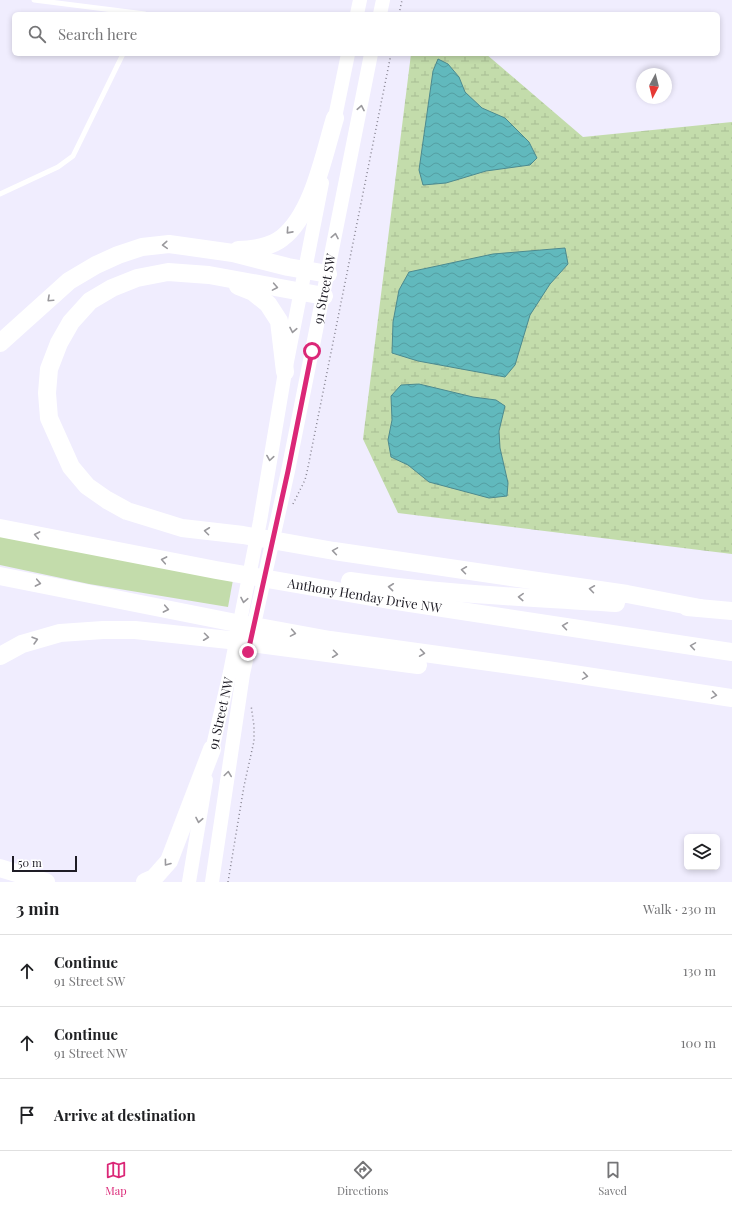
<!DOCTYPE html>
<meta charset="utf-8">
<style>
body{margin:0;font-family:"Playfair Display",serif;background:#f6f6f6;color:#202124}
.controls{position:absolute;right:12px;bottom:12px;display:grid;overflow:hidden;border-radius:6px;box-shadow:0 2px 6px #0003}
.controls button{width:36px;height:36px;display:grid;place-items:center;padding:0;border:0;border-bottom:1px solid #e0e0e0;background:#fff;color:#202124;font:20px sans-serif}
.compass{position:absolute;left:636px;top:68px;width:36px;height:36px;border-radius:50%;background:#fff;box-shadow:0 2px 6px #0003;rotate:187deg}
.scale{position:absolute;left:12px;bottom:10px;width:65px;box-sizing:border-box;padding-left:4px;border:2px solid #1e1c25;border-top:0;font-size:11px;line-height:14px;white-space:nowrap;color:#1e1c25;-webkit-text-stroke:3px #fff;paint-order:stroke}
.stop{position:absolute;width:12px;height:12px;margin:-9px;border:3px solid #db2777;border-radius:50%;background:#fff}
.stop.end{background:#db2777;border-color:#fff;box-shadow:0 1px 4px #0008}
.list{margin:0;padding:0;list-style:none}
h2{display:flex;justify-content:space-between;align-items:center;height:52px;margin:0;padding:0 16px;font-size:17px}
h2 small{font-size:13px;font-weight:400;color:#757577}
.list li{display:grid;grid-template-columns:26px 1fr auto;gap:12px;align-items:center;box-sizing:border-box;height:72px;padding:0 16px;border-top:1px solid #e0e0e0}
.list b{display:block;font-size:15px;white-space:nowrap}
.list p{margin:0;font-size:13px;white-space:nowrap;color:#757577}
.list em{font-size:13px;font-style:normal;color:#757577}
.icon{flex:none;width:22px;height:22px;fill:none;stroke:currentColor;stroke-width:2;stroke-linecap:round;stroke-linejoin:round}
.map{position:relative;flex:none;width:732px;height:882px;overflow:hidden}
.search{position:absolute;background:#fff;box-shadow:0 2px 6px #0003;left:12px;right:12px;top:12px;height:44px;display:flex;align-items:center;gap:10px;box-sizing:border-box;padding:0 14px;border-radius:6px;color:#757577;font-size:15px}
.sheet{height:268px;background:#fff}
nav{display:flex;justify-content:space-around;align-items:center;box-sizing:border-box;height:56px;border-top:1px solid #e0e0e0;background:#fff;font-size:11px;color:#757577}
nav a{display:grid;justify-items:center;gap:2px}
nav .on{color:#db2777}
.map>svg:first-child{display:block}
.green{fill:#c3dcab}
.wetland{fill:url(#wetland-marsh)}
.water{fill:url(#water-waves);stroke:#4d8a8f}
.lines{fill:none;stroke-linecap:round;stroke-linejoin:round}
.path{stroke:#878491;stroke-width:1.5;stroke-dasharray:1 3;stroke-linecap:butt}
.service{stroke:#fff;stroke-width:5}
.secondary{stroke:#fff;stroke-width:14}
.motorway{stroke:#fff;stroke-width:18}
.oneway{stroke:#9a999d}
.route{stroke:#db2777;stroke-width:5}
.labels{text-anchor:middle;stroke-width:3;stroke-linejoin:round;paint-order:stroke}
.street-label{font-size:13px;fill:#1e1c25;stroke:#fff}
</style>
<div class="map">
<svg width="732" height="882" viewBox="0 0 732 882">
<defs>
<pattern id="wetland-marsh" width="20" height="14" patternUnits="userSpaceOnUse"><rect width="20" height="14" fill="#c3dcab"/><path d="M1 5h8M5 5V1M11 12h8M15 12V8" fill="none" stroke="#a7bc93"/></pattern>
<pattern id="water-waves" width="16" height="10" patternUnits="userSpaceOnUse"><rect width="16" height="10" fill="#61b9bd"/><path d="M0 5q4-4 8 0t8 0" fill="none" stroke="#549ea2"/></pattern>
</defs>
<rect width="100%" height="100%" fill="#f0edfe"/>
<!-- green -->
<path class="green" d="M0 534 233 580 228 607 89 584 0 565Z"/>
<!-- wetland -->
<path class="wetland" d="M411 54H486L583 137 732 122V554L398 513 363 439Z"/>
<!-- water -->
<g class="water">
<path d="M438 59 448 64 459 77 465 92 482 108 505 118 529 142 537 158 530 165 486 171 446 183 423 185 419 170 433 71Z"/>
<path d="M565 248 568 264 550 284 530 315 515 365 505 377 418 361 392 353 393 322 399 290 409 272 493 254Z"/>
<path d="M419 384 473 397 496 400 505 406 499 431 500 448 508 483 507 496 489 498 429 482 408 465 391 457 388 440 392 420 391 396 401 385Z"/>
</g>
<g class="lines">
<!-- path -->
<g class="path">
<path d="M399 14 402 0"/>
<path d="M293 504 305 480 307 472 391 54"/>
<path d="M228 882 244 786 254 741V726L251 705"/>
</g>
<!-- service -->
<g class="service">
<path d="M34 0 145 14"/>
<path d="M0 194 58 167 73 156 123 54"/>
</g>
<!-- secondary -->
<g class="secondary">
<path d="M357 14 360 0"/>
<path d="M380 14 383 0"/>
<path d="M333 127 348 54"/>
<path id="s1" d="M210 759 230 672 260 521 285 372 322 183"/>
<path d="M189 882 206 780"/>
<path id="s2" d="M212 882 243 674 288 471 371 54"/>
</g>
<!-- motorway -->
<g class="motorway">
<path d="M238 250C252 250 271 247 282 238 313 214 324 154 335 118"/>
<path d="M238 286 253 292 268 304 279 321 285 372"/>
<path d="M324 296 209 275 168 272 137 278 112 288 90 301 71 322 59 343 49 369 47 393 49 418 71 467 87 486 107 500 127 511 182 528 243 535 334 551 627 594 700 608"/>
<path d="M0 343 69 281 96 265 118 255 142 247 169 244 233 253 288 267 328 274"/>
<path id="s3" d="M0 528 216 570 389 600 732 652"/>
<path d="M0 576 231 622 330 640 547 670 732 698"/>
<path d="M350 581C439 594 527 597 616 603"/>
<path d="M687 607 732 611"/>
<path d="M0 656 22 644 60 633 103 630H135L229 640 418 665"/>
<path d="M0 868 46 882"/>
<path d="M145 882 154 878 169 861 212 749"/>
</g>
</g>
<!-- one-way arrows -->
<defs><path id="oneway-chevron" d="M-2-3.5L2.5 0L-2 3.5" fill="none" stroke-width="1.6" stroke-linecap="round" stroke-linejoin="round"/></defs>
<g class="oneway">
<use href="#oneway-chevron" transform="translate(361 108) rotate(-79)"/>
<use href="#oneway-chevron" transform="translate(289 231) rotate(132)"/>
<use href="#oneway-chevron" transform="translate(335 236) rotate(-79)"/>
<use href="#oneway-chevron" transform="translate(165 245) rotate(176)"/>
<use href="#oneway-chevron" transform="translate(275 287) rotate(10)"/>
<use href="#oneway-chevron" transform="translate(50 299) rotate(137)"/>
<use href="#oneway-chevron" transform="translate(293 330) rotate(101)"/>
<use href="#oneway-chevron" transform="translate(270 458) rotate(99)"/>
<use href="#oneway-chevron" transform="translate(207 531) rotate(-173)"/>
<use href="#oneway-chevron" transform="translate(37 535) rotate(-169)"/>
<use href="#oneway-chevron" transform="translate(335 551) rotate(-171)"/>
<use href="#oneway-chevron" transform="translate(164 560) rotate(-169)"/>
<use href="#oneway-chevron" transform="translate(464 570) rotate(-172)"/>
<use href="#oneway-chevron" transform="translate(38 583) rotate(11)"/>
<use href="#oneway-chevron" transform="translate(391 587) rotate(-174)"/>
<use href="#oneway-chevron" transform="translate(592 589) rotate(-172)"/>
<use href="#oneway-chevron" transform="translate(521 597) rotate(-177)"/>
<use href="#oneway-chevron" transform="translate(244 600) rotate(101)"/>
<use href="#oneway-chevron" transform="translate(166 609) rotate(11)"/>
<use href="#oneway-chevron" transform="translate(565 626) rotate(-172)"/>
<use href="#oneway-chevron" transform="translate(293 633) rotate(10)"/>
<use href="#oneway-chevron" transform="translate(206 637) rotate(7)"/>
<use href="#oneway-chevron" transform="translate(35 640) rotate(-16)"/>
<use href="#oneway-chevron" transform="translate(693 646) rotate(-171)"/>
<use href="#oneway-chevron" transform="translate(422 653) rotate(8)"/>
<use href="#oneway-chevron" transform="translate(335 654) rotate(7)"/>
<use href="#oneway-chevron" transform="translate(585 676) rotate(9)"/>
<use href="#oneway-chevron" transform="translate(714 695) rotate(9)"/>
<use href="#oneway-chevron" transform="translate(228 774) rotate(-82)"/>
<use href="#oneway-chevron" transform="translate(199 820) rotate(101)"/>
<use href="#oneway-chevron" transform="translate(167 863) rotate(127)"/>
</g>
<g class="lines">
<!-- route -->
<path class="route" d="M248 652 288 471 312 351"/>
</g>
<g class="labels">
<!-- street labels -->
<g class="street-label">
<text dy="5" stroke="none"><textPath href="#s2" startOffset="604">91 Street SW</textPath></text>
<text dy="5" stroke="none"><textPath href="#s3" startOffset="371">Anthony Henday Drive NW</textPath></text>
<text dy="5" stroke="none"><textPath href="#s1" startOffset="47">91 Street NW</textPath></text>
</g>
</g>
</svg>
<div class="controls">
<button><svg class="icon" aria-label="layers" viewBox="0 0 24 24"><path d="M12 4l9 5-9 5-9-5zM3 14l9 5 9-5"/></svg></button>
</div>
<svg class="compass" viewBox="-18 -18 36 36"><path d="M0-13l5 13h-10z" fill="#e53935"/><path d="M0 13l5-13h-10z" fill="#757577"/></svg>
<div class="scale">50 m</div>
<div class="stop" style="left:312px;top:351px"></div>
<div class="stop end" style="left:248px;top:652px"></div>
<div class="search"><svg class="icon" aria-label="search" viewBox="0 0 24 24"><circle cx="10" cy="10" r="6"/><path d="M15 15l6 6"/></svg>Search here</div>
</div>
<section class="sheet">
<h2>3 min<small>Walk · 230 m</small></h2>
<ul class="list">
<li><svg class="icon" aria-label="ahead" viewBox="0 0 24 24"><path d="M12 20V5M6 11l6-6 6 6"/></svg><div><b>Continue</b><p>91 Street SW</p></div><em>130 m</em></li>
<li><svg class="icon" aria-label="ahead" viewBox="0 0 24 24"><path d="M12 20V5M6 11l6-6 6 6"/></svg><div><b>Continue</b><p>91 Street NW</p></div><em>100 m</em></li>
<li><svg class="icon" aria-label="arrive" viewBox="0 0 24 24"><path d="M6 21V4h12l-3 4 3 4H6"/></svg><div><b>Arrive at destination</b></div></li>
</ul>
</section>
<nav>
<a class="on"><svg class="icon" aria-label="map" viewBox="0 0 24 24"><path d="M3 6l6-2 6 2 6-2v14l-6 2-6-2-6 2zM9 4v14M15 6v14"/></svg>Map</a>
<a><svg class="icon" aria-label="directions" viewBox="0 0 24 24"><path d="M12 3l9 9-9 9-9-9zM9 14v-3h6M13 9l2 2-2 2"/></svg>Directions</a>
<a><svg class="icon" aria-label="saved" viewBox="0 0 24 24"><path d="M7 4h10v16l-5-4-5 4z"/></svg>Saved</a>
</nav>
